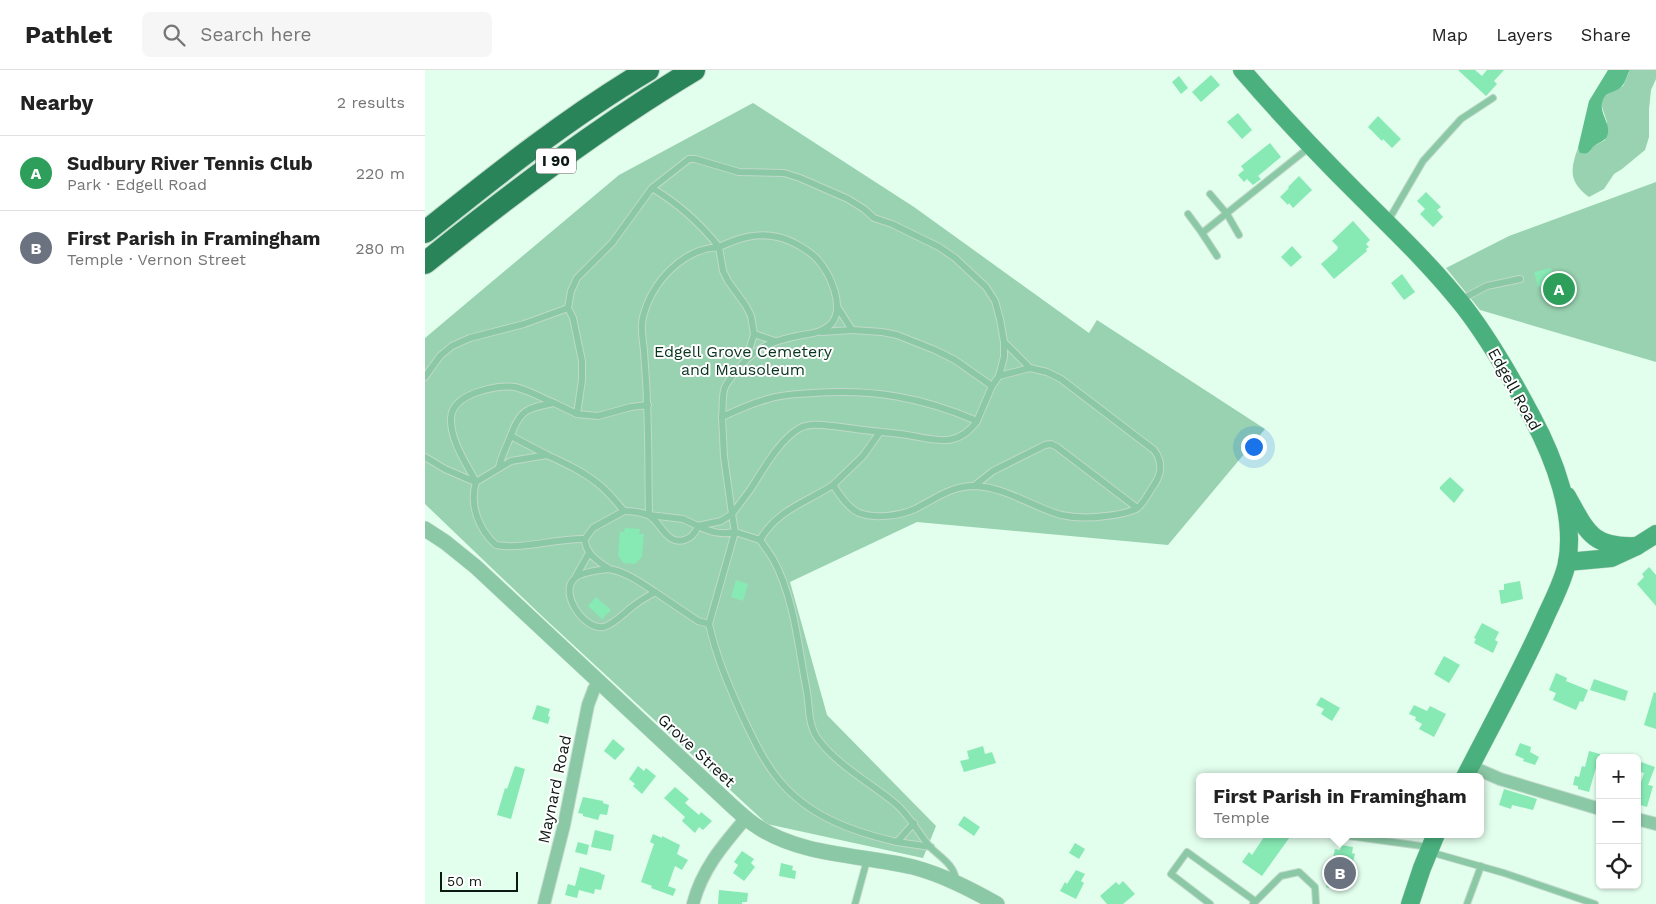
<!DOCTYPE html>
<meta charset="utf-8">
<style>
body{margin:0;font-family:"Work Sans",sans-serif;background:#f6f6f6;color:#222}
.controls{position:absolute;right:15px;bottom:15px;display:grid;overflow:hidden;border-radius:8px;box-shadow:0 1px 4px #0004}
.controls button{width:45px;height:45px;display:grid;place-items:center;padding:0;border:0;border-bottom:1px solid #e0e0e0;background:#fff;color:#222;font:25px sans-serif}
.scale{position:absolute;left:15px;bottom:12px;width:78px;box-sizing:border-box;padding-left:5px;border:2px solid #0c1912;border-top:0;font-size:14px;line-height:18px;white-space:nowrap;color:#0c1912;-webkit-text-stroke:4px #fff;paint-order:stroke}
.you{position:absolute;left:828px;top:376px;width:18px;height:18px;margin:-12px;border:4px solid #fff;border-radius:50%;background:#1a73e8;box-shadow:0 0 0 8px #1a73e833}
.badge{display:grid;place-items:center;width:32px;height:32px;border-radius:50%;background:#0f766e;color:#fff;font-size:16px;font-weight:700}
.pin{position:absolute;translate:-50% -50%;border:2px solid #fff;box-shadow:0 1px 5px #0006}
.popup{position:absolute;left:771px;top:703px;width:288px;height:65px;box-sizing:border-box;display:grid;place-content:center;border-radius:8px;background:#fff;filter:drop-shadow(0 1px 4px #0005);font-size:16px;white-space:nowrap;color:#767676}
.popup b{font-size:19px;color:#222}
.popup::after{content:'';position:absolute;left:50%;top:100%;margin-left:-10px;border:10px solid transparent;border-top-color:#fff}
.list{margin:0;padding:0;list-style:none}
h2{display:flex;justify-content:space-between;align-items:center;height:65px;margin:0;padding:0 20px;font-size:21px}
h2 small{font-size:16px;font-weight:400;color:#767676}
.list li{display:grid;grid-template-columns:32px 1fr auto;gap:15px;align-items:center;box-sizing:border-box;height:75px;padding:0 20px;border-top:1px solid #e0e0e0}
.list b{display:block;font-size:19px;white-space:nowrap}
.list p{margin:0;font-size:16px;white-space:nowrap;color:#767676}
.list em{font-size:16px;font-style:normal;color:#767676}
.icon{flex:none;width:28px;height:28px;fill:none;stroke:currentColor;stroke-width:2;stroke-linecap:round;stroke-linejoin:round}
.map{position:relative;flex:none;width:1231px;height:834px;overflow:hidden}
header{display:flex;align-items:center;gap:30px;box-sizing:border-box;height:70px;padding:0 25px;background:#fff;border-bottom:1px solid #e0e0e0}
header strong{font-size:24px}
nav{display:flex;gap:28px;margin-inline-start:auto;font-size:18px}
.search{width:350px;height:45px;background:#f6f6f6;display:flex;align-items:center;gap:12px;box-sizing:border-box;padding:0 18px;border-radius:8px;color:#767676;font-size:19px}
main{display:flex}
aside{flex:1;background:#fff}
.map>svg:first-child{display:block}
.green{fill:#98d2b0}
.water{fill:#5abd8a}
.building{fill:#87e9b4}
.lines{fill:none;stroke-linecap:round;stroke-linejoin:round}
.service-casing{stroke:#c0d9ca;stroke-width:8}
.minor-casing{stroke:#c0d9ca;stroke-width:14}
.tertiary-casing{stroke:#c0d9ca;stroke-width:16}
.secondary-casing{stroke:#c0d9ca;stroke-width:19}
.motorway-casing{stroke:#c0d9ca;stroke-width:24}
.service{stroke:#8bc8a5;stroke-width:6}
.minor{stroke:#8bc8a5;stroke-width:12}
.tertiary{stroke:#8bc8a5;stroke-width:15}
.secondary{stroke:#4ab07d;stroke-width:18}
.motorway{stroke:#298459;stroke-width:22}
.labels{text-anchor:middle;stroke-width:4;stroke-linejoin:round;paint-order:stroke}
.shield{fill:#fff;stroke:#555e59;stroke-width:1}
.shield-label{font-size:15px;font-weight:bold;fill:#0c1912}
.park-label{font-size:16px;fill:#083520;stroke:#fff}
.street-label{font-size:16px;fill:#0c1912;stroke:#fff}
</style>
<header>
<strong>Pathlet</strong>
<div class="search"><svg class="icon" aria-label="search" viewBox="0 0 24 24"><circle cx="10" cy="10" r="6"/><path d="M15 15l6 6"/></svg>Search here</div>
<nav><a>Map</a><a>Layers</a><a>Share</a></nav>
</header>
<main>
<aside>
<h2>Nearby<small>2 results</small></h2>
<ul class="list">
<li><span class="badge" style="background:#2e9e5b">A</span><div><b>Sudbury River Tennis Club</b><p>Park · Edgell Road</p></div><em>220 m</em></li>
<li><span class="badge" style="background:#6b7280">B</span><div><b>First Parish in Framingham</b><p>Temple · Vernon Street</p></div><em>280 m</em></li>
</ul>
</aside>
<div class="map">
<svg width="1231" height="834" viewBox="0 0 1231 834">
<rect width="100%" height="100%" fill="#e2feed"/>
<!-- green -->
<g class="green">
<path d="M1205 0H1231V9L1226 20 1224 39V67L1220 80 1197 99 1189 104 1179 119 1164 127C1144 112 1145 100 1153 78L1156 83C1164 85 1164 81 1169 76 1172 74 1177 72 1180 70L1182 52 1176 34 1179 27 1184 23 1198 16Z"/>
<path d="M328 33 489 137 664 263 672 250 840 359 743 475 492 452 365 512 402 645 511 756 498 788 342 754 118 547 0 434V268L194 105Z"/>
<path d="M1231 112V292L1055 240 1021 198 1084 166Z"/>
</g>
<!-- water -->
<path class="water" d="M1183 0H1205C1202 5 1200 14 1196 17 1190 23 1181 21 1178 30 1172 42 1189 56 1181 68 1178 72 1172 73 1168 77 1164 82 1163 85 1155 83L1153 78 1164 31Z"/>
<!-- building -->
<g class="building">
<path d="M1033 0H1050L1057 6 1062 0H1079L1069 11 1072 14 1061 26Z"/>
<path d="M786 5 795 15 776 32 767 22Z"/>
<path d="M754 6 763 18 756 24 747 12Z"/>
<path d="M813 43 827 60 817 69 802 52Z"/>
<path d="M953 46 976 69 967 78 958 69 957 71 943 57Z"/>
<path d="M845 73 856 87 833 106 836 109 828 115 822 109 819 112 813 105 819 100 816 96Z"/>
<path d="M874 106 887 120 868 138 864 133 863 135 855 127 864 118 863 117Z"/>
<path d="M1001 122 1016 137 1012 140 1018 147 1008 157 995 144 1000 139 992 131Z"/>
<path d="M928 151 945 170 941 174 944 177 941 179 942 181 909 209 896 194 912 180 913 177 907 171Z"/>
<path d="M867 176 877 187 866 197 856 187Z"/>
<path d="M1126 198 1130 213 1113 217 1109 202Z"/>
<path d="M977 204 990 222 979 230 966 213Z"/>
<path d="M1025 407 1039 420 1029 433 1015 419V417Z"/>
<path d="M200 458 215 459 214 464H219L217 487 210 494 198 493 193 485 195 461 199 462Z"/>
<path d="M1224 497 1231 505V536L1212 514 1219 507 1217 504Z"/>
<path d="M311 510 323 514 318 531 306 527Z"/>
<path d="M1095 511 1098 529 1076 534 1074 520H1079V514Z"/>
<path d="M171 527 186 540 177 549 163 536Z"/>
<path d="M1057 553 1074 562 1070 570 1073 572 1068 583 1049 573 1051 569 1049 568Z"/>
<path d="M1019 586 1035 595 1024 613 1009 604Z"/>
<path d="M1131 603 1142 608 1141 611 1163 620 1158 632 1155 631 1151 640 1128 630 1131 623 1124 620Z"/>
<path d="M1169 609 1203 621 1200 631 1165 620Z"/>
<path d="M1229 622 1231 623V659L1219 655Z"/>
<path d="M896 627 915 638 907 651 896 644 899 639 891 635Z"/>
<path d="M112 635 125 639 123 646 125 647 123 654 107 649Z"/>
<path d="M989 635 1002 641 1005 636 1021 644 1009 667 994 659 997 654 990 650 991 647 984 644Z"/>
<path d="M188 669 200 679 190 690 179 681Z"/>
<path d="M1095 673 1106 677 1105 682 1114 687 1110 695 1098 691 1099 689 1090 685Z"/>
<path d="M558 676 560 684 567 682 571 693 539 702 535 691 544 689 542 681Z"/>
<path d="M1164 681 1175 684V695L1172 694 1164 722 1153 719V716L1148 715 1150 706 1154 707 1157 696 1160 697Z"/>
<path d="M1216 692 1230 697 1223 715 1228 716 1222 737 1212 734V724L1219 703 1213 701Z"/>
<path d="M90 696 100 699 86 749 72 745 80 718 82 719Z"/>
<path d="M213 696 219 701 221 698 231 706 217 724 208 716 210 714 204 709Z"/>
<path d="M250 717 264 729 260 733 274 745 276 742 287 751 278 760 274 757 270 763 257 751 260 747 239 728Z"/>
<path d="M1079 719 1112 729 1108 740 1087 735 1086 739 1074 735Z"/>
<path d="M158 727 178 731V733L184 735 182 745 175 744 173 750 158 746V744L153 743Z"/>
<path d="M539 746 555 757 549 766 533 755Z"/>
<path d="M170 760 189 765 186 781 166 777Z"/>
<path d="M228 764 237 768V766L255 775 252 784 263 790 257 800 250 796 243 816 251 819 248 826 226 818 227 816 216 812 229 774 225 772Z"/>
<path d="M841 764H867L837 806 817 792 824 782 827 785Z"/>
<path d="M153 772 164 775 162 785 150 782Z"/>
<path d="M650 773 660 779 654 789 644 783Z"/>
<path d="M916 775 928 777 927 783 930 784 921 818H919V821L901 817 910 779 915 780Z"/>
<path d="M317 781 329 789 326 793 330 797 319 811 308 803 313 795 309 792Z"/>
<path d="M356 793 368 796 367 800 371 801 370 809 354 806Z"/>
<path d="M155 797 176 803V804L180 805 176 820 170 819 169 824 154 820 152 828 140 825 143 814 150 816Z"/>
<path d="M651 800 660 804 656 811 659 813 651 829 635 821 640 812 642 814Z"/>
<path d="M698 811 710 824 698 834H682L675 826 691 812 694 815Z"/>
<path d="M294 820 323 823 322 832H317V834H293Z"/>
</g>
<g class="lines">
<defs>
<g id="service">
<path d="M785 124 802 144 814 165"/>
<path d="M763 144 777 163 886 76"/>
<path d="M963 151 998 91 1036 49 1068 28"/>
<path d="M777 163 792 186"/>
<path d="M1035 230 1062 216 1095 209"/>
<path d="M427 260 457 262 472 265 510 280 530 290 567 316"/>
<path d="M397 262 427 260 413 238"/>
<path d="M329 264 326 246 321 236 303 211 298 201 294 177C257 179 227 212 218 247 215 258 218 270 219 281 220 299 222 317 222 335 224 372 223 409 224 445L258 449 273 456 296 451 307 444 310 462 335 470C352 440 380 433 408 415 415 425 423 438 434 443 450 449 475 446 490 439 510 429 526 416 549 416 581 417 607 437 636 445 650 448 667 448 681 446 691 445 702 443 711 439 718 435 724 422 729 415 737 403 738 392 729 380L636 309 622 302 605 298 579 272 575 249 570 231 561 217 530 188 514 177 467 154 449 148 439 139 423 129 375 108 359 103 314 102 270 89H264L227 118C254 134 274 152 294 177 314 168 332 162 353 167 366 170 384 180 393 190 405 204 420 236 407 253 397 264 385 263 372 266 342 272 327 280 309 304 305 309 300 315 299 320 297 329 298 339 297 347 312 340 327 333 343 329 357 324 373 324 388 323 449 319 496 327 552 351L567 316 574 306 605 298"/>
<path d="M322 287 329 264 350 271"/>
<path d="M574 306 579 287V272"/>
<path d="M0 307 15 286 27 276 45 268 99 254 143 238"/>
<path d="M129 333 152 344"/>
<path d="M223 335 206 337 173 346 152 344 157 310V291L148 248 143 238 146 221 152 208 187 173 227 118"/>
<path d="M297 347 299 387 307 444C313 436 319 428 325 420 338 400 354 370 375 358 387 352 403 356 416 357 436 360 456 362 476 364 506 368 531 381 552 351"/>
<path d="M86 366 122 385"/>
<path d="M122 385C142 394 161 403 177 417 185 424 192 433 199 441L168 458 160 469C131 468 99 480 71 475 54 460 44 435 51 412L86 391Z"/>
<path d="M0 387 20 399 50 412"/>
<path d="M51 412C41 393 25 370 26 348 27 324 71 314 90 317 103 320 117 328 129 333 103 338 95 339 86 365 82 376 76 386 74 398"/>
<path d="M408 415 438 386 455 362"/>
<path d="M549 416 568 401 620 375 626 374 632 377 712 438"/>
<path d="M199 441C207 441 215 442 223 445 231 449 235 458 242 465 253 476 268 470 273 456 286 462 295 465 310 462L284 554 273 551 230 522"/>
<path d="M160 469C160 484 173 491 184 499 175 500 156 502 150 508 133 522 159 561 179 557 189 554 199 543 207 537 214 531 222 527 230 522 215 512 201 502 184 499"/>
<path d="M335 470C339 476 344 482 348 489 369 527 373 575 381 617 385 634 382 654 393 669 413 696 446 713 471 734 486 747 494 765 507 779 517 788 531 797 531 812"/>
<path d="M151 506 164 483"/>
<path d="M284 554C291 586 303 614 316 643 327 666 338 691 354 710 383 746 428 762 472 772L489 753"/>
<path d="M916 765 1004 777"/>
<path d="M472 772 506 777"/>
<path d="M1005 782 1079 803 1170 834"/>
<path d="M430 834 442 790"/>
<path d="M785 834 746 804 762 782 830 831"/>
<path d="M828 834 856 806 874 802 890 817 891 834"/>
<path d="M1042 834 1056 796"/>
</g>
<g id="minor">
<path d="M1045 696 1075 709 1175 739"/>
<path d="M1212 749 1231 754"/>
<path d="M119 834 139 755 163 635 169 619 174 612"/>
<path d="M268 834C277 799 298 775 321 748"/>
</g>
<path id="tertiary" d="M0 459 20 472 51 497 306 735C315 743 323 751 333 757 376 786 439 785 488 797 518 805 545 819 572 834"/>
<g id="secondary">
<path d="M817 0C854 43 893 84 933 124 970 161 1008 197 1040 238 1066 272 1087 309 1107 347 1129 388 1151 445 1142 493 1138 512 1128 530 1120 548 1096 602 1067 654 1040 707"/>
<path d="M1142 426C1162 462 1167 478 1212 476"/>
<path d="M1142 492 1186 488 1212 476 1231 464"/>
<path d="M985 834 997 798 1011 764"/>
</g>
<g id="motorway">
<path d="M0 162C71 105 144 47 223 0"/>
<path d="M0 193C86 124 174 57 269 0"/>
</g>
</defs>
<!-- service casing -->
<use href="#service" class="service-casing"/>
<!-- minor casing -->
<use href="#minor" class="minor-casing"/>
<!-- tertiary casing -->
<use href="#tertiary" class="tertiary-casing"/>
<!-- secondary casing -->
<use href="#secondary" class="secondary-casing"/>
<!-- motorway casing -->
<use href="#motorway" class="motorway-casing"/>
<!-- service -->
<use href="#service" class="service"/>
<!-- minor -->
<use href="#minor" class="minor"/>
<!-- tertiary -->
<use href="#tertiary" class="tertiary"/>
<!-- secondary -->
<use href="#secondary" class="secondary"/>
<!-- motorway -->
<use href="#motorway" class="motorway"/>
</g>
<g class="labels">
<!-- shield labels -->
<rect class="shield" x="111" y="78.5" width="40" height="25" rx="4"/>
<g class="shield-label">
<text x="131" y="96">I 90</text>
</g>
<!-- park labels -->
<g class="park-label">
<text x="318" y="287">Edgell Grove Cemetery<tspan x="318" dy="18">and Mausoleum</tspan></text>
</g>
<!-- street labels -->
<g class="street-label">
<text transform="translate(1090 319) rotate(61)" y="6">Edgell Road</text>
<text transform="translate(272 680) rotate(43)" y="6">Grove Street</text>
<text transform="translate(129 719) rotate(-78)" y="6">Maynard Road</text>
</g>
</g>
</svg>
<div class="controls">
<button>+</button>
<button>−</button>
<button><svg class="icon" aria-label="locate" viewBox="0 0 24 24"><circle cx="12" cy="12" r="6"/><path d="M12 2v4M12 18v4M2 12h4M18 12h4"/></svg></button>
</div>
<div class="scale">50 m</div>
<div class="you"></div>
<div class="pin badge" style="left:1134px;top:219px;background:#2e9e5b">A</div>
<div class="pin badge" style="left:915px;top:803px;background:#6b7280">B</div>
<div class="popup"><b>First Parish in Framingham</b>Temple</div>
</div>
</main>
